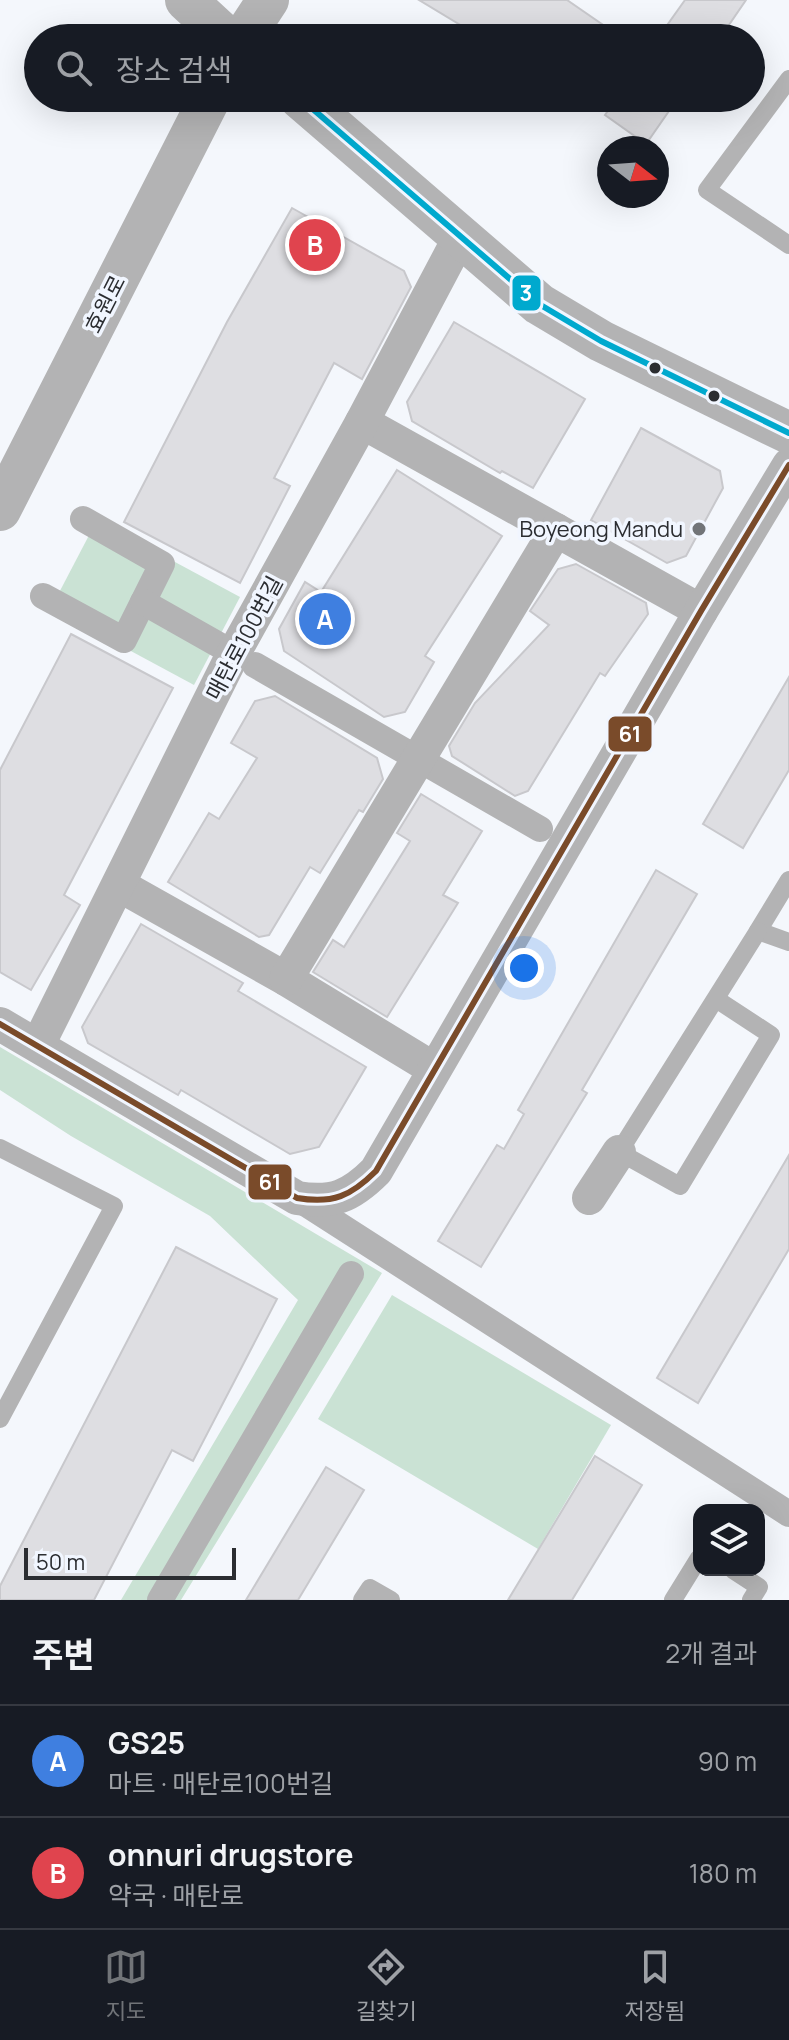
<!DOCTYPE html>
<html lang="ko">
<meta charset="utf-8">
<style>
body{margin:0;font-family:Manrope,"Noto Sans KR",sans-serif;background:#242831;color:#f1f3f6}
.controls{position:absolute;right:24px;bottom:24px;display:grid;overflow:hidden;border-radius:16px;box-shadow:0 8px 32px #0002}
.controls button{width:72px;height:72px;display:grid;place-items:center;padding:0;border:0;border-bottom:2px solid #363941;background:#171b24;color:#f1f3f6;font:40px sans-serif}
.compass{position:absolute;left:597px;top:136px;width:72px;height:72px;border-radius:50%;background:#171b24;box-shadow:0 8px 32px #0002;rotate:107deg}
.scale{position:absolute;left:24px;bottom:20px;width:212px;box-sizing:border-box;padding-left:8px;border:4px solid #2b2d31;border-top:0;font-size:22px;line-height:28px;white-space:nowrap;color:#2b2d31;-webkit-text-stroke:6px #f1f6ff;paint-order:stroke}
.you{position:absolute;left:524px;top:968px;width:28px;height:28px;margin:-20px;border:6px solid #fff;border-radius:50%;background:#1a73e8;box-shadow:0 0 0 12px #1a73e833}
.badge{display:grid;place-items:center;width:52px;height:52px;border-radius:50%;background:#717478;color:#fff;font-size:26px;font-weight:700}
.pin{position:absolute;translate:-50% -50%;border:4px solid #fff;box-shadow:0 2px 8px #0006}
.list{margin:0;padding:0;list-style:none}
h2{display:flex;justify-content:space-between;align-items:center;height:104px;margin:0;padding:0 32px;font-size:34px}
h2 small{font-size:26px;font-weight:400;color:#9ea1a6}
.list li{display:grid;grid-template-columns:52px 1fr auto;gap:24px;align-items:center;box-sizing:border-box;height:112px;padding:0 32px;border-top:2px solid #363941}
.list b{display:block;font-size:30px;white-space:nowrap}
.list p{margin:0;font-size:26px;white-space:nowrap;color:#9ea1a6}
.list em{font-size:26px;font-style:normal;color:#9ea1a6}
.icon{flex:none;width:44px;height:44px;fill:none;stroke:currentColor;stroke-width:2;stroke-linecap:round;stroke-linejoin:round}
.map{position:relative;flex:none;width:789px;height:1600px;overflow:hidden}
.search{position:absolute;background:#171b24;box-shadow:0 8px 32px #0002;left:24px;right:24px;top:24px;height:88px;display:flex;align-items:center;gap:20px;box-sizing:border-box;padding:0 28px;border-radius:44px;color:#9ea1a6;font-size:30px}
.sheet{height:328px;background:#171b24}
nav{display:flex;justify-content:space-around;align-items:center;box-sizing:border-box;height:112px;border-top:2px solid #363941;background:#171b24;font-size:22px;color:#9ea1a6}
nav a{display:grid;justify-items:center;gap:4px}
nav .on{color:#717478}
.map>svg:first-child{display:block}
.green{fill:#cae2d4}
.building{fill:#dedee2;stroke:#c8c8cc;stroke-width:2}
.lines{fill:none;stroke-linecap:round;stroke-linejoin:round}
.service{stroke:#b3b3b4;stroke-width:18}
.pedestrian{stroke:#b3b3b4;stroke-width:26}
.minor{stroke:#b3b3b4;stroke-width:34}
.tertiary{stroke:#b3b3b4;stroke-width:42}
.bus-1-casing{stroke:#f1f6ff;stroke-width:12}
.bus-2-casing{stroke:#f1f6ff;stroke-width:12}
.bus-1{stroke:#00a9ce;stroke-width:6}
.bus-2{stroke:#7a4b2a;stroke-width:6}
.bus-dot{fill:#2b2d31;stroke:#f1f6ff;stroke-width:3}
.poi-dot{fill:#717478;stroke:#f1f6ff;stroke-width:3}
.labels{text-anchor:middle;stroke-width:7;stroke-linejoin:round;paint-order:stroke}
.street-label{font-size:22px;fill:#2b2d31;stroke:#f1f6ff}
.poi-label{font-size:22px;fill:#2b2d31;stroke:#f1f6ff;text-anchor:end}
.line-badge{stroke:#f1f6ff;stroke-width:3}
.badge-label{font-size:22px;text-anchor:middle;font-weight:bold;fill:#fff}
</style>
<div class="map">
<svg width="789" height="1600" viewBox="0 0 789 1600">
<rect width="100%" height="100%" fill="#f4f7fc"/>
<!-- green -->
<g class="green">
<path d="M97 520 240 597 194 685 51 608Z"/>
<path d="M0 1047 382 1273 181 1600H121L298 1300 210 1216 71 1136 0 1090Z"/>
<path d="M392 1295 611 1425 538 1549 318 1419Z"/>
</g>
<!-- building -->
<g class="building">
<path d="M419 0H567L622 38H482Z"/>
<path d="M685 0H746L720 38H658Z"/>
<path d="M617 98H678L646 144 605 115Z"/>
<path d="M292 208 404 271 411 287 362 379 334 363 274 478 290 486 240 583 124 522 227 322Z"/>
<path d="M454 322 585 399 533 488 502 471 500 473 412 421 407 402Z"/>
<path d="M641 428 720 471 723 488 686 556 667 563 591 520Z"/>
<path d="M397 470 502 536 425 656 434 662 405 712 384 717 284 651 279 629 305 582 321 592Z"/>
<path d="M576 564 646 603 648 614 605 676 600 673 528 791 515 796 452 756 449 746 475 703 549 625 530 611 558 569Z"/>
<path d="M71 634 173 688 64 895 80 905 31 990 0 972V770Z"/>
<path d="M789 677V770L743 848 703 824Z"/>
<path d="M275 696 377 758 383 779 363 812 359 810 320 873 310 867 269 935 259 937 168 882 209 813 219 819 257 758 231 743 255 701Z"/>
<path d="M421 794 482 831 443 895 458 903 387 1017 313 972 333 940 344 947 410 841 397 833Z"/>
<path d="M656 870 697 894 582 1090 587 1093 481 1267 438 1241 497 1145 504 1149 524 1114 518 1110Z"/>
<path d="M141 924 243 983 238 991 366 1067 319 1147 290 1154 181 1090 178 1095 88 1043 82 1027Z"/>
<path d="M789 1155V1249L698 1403 657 1378Z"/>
<path d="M176 1247 277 1299 193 1461 172 1450 94 1600H0V1586Z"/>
<path d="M595 1456 642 1485 572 1600H508Z"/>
<path d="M326 1467 364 1490 298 1600H246Z"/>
</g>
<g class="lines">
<!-- service -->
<g class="service">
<path d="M789 79 707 190 789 245"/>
<path d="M789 880 758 931 789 942"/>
<path d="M716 999 771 1035 680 1186 619 1152 758 931"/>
<path d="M0 1148 114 1206 0 1419"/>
<path d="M733 1570 759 1587 751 1600"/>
<path d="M362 1600 370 1588 391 1600"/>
<path d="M673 1600 699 1558"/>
</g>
<!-- pedestrian -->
<g class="pedestrian">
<path d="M43 596 124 640 162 564 83 519"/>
<path d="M143 602 219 645"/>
<path d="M255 665 540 829"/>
<path d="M297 1198 789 1514"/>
<path d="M160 1600 351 1274"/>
</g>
<!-- minor -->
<g class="minor">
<path d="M362 422 701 611"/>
<path d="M119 885 286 979 434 1069"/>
<path d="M286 979 556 530"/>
<path d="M0 1024 297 1198C333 1204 351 1196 376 1171L701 611 789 465"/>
<path d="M38 1045 229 662 362 422 461 235"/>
<path d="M589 1198 619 1152"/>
</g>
<!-- tertiary -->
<g class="tertiary">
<path d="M186 0 227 38"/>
<path d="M243 38 268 0"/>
<path d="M300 98 539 304 601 341 789 433"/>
<path d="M0 510 210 98"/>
</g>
<defs>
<path id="bus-1" d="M300 98 539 304 601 341 789 433"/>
<path id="bus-2" d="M0 1024 297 1198C333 1204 351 1196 376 1171L701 611 789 465"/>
</defs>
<!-- bus-1 casing -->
<use href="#bus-1" class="bus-1-casing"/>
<!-- bus-2 casing -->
<use href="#bus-2" class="bus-2-casing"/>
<!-- bus-1 -->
<use href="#bus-1" class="bus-1"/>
<!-- bus-2 -->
<use href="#bus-2" class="bus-2"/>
</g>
<!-- markers -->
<g class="bus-dot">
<circle cx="655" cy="368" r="7"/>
<circle cx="714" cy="396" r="7"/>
</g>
<circle class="poi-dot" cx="699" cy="529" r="8"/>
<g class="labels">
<!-- street labels -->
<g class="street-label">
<text transform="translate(105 304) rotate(-63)" y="8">효원로</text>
<text transform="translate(244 638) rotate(-62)" y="8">매탄로100번길</text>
</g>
<!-- poi labels -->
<g class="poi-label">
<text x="683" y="537">Boyeong Mandu</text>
</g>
</g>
<g class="line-badge">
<rect x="511" y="274" width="31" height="38" rx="8" fill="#00a9ce"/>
<rect x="607" y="715" width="46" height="38" rx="8" fill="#7a4b2a"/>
<rect x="247" y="1163" width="46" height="38" rx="8" fill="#7a4b2a"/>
</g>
<g class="badge-label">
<text x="526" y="301">3</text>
<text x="630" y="742">61</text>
<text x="270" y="1190">61</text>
</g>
</svg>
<div class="controls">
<button><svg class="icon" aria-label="layers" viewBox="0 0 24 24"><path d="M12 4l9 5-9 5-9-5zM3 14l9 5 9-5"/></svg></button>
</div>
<svg class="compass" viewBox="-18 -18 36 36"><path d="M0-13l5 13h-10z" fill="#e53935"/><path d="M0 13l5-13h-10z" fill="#9ea1a6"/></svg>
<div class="scale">50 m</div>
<div class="you"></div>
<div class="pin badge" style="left:325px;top:619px;background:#3f7fe0">A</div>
<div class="pin badge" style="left:315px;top:245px;background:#e0444e">B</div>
<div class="search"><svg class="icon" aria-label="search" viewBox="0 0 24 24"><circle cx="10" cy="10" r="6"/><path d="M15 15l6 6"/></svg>장소 검색</div>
</div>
<section class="sheet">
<h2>주변<small>2개 결과</small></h2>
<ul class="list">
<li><span class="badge" style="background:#3f7fe0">A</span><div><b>GS25</b><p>마트 · 매탄로100번길</p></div><em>90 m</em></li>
<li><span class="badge" style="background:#e0444e">B</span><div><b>onnuri drugstore</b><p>약국 · 매탄로</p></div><em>180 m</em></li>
</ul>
</section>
<nav>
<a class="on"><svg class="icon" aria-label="map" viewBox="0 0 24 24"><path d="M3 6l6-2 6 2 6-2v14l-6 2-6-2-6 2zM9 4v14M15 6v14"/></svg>지도</a>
<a><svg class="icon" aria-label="directions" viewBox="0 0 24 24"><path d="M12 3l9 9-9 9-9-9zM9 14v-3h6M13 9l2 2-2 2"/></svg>길찾기</a>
<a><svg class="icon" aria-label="saved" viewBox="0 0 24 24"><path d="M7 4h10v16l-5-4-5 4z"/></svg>저장됨</a>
</nav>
